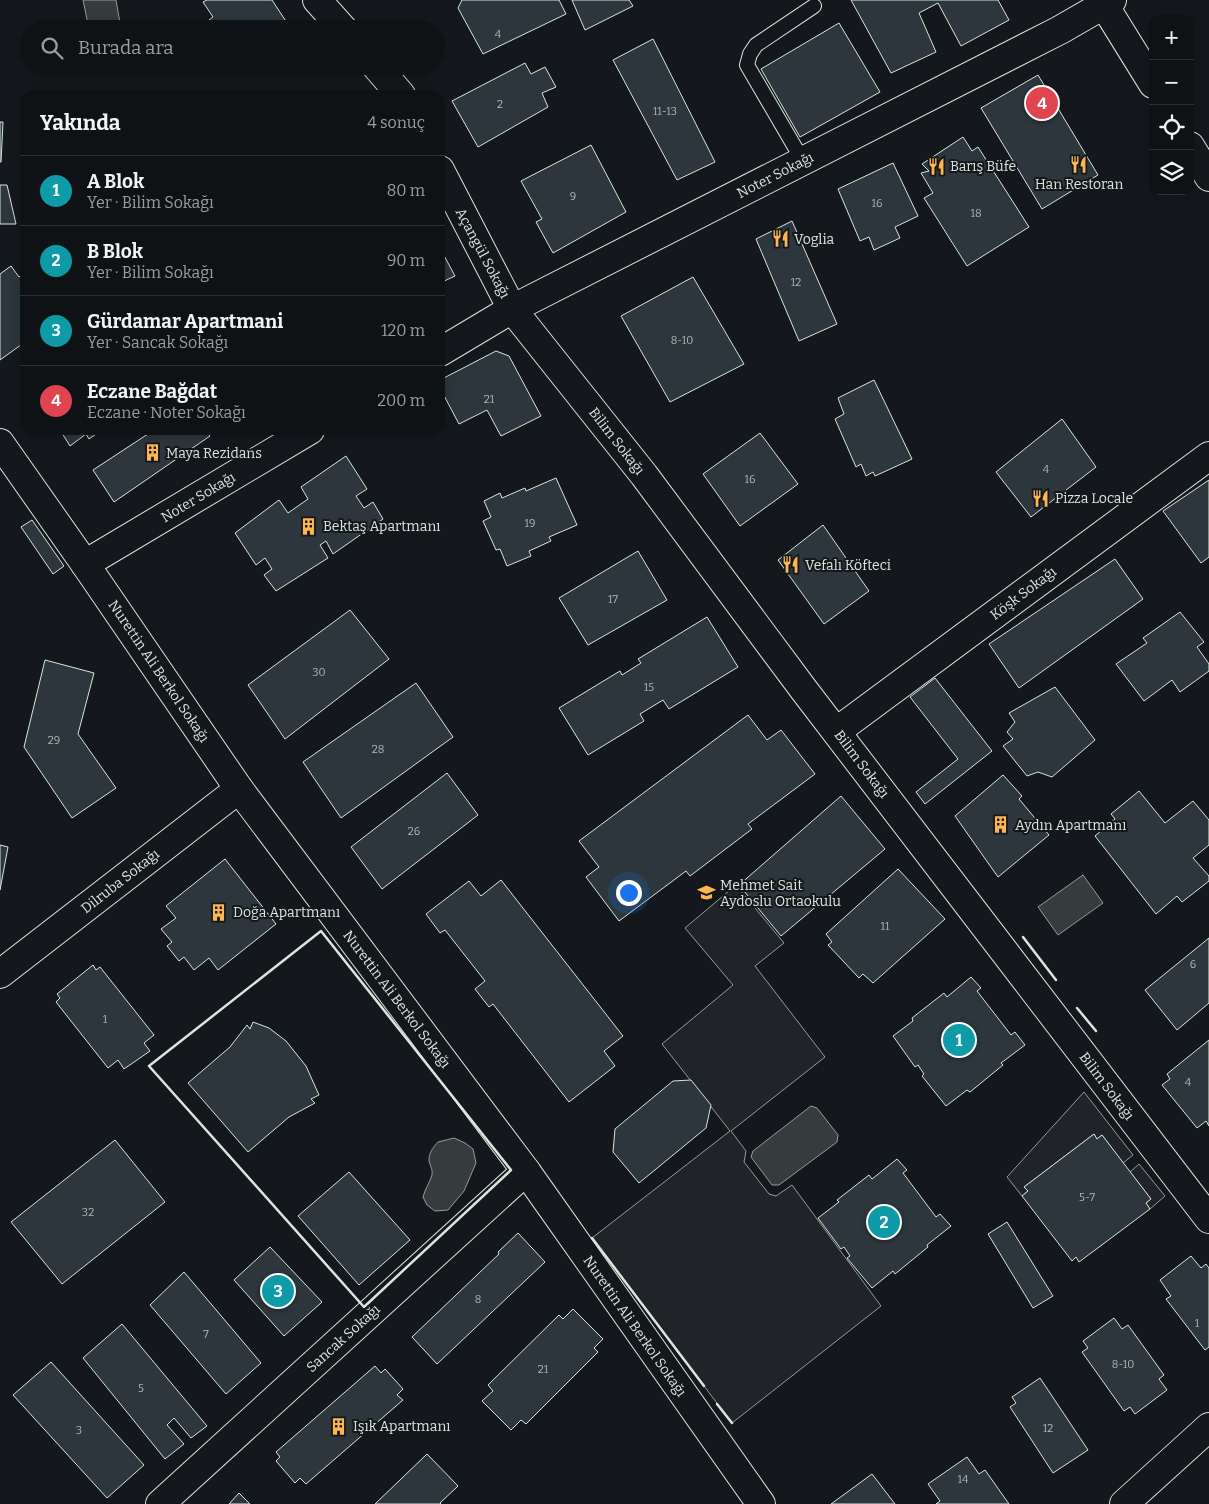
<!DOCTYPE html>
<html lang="tr">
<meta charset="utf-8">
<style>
body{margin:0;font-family:Bitter,serif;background:#181b1e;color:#f1f3f6}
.controls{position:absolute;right:15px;top:15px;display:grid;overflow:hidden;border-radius:10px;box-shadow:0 2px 12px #0003}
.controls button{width:45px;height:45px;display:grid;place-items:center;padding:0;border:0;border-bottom:1px solid #2f3234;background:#0f1215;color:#f1f3f6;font:25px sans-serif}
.you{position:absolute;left:628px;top:892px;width:18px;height:18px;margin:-12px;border:4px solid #fff;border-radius:50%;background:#1a73e8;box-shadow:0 0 0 8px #1a73e833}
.badge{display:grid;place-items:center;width:32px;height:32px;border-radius:50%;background:#0f766e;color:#fff;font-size:16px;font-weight:700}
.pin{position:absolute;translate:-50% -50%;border:2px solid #fff;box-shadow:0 1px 5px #0006}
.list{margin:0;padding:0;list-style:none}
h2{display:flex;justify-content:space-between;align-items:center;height:65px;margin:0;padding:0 20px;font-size:21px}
h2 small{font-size:16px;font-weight:400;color:#9b9ea0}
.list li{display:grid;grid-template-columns:32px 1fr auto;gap:15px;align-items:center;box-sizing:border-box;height:70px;padding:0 20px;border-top:1px solid #2f3234}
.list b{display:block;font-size:19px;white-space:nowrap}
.list p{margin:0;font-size:16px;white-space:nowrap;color:#9b9ea0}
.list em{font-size:16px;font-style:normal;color:#9b9ea0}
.icon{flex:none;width:28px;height:28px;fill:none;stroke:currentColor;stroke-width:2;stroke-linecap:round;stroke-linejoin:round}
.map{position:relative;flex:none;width:1209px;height:1504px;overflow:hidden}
.search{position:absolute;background:#0f1215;box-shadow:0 2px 12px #0003;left:20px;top:20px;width:425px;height:55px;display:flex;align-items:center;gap:12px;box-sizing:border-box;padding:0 18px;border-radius:28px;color:#9b9ea0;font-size:19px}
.panel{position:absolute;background:#0f1215;box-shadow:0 2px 12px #0003;left:20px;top:90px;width:425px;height:345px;border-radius:15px}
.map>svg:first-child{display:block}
.green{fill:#202428;stroke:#939e99}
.water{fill:#363b3e;stroke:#939e99}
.building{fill:#2c363c;stroke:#d8e6dc}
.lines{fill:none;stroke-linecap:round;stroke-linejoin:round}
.lane-casing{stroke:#d8e6dc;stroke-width:16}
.street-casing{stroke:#d8e6dc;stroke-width:30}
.primary-casing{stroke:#d8e6dc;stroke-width:30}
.lane{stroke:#14181c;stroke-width:14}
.street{stroke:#14181c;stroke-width:28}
.primary{stroke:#14181c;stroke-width:28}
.wall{stroke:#d8e6dc;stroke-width:2.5}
.labels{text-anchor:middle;stroke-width:4;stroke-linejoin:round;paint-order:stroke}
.number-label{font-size:11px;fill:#adbab4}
.poi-label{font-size:14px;fill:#d8e6dc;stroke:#14181c;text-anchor:start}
.street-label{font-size:14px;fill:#d8e6dc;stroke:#14181c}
</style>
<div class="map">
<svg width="1209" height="1504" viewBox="0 0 1209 1504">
<rect width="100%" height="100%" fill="#14181c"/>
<!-- green -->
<g class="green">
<path d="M736 885 784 943 755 966 825 1057 731 1131 746 1151 744 1162 769 1194 776 1196 792 1185 881 1306 732 1423 592 1238 730 1131 662 1044 733 985 685 928Z"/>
<path d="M1084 1092 1133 1155 1123 1163 1102 1135 1097 1139 1094 1134 1024 1187 1028 1191 1022 1196 1007 1177Z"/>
<path d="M1139 1164 1165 1196 1150 1209 1146 1203 1151 1199 1130 1172Z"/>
</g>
<!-- water -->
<g class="water">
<path d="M83 0H116L121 29H89Z"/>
<path d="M1083 875 1103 903 1058 935 1038 907Z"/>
<path d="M811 1106 817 1108 838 1135 837 1142 779 1185H772L751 1157 753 1151Z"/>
<path d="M454 1138 465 1143 473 1149 476 1163 464 1191 448 1210 435 1211 427 1205 423 1197C425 1189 430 1182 432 1175 433 1168 429 1165 429 1159 429 1153 434 1146 438 1142Z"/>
</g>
<!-- building -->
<g class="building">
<path d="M207 0H272L291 29H209L205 23 213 17 203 2Z"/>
<path d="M462 0H559L566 14 483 54 458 8Z"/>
<path d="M572 0H629L633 6 585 30Z"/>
<path d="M851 0H998L1009 20 961 46 938 3 919 13 936 52 891 73Z"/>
<path d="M839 23 880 92 800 137 761 69Z"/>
<path d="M653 39 715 162 677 180 613 60Z"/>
<path d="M525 63 531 74 545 67 556 87 542 93 548 107 478 147 452 101Z"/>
<path d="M1038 75 1098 175 1042 209 981 108Z"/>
<path d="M0 122H3L1 162H0Z"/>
<path d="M963 137 972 151 978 147 1029 227 967 266 924 198 933 193 921 173 929 171 922 164Z"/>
<path d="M591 145 626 212 553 253 536 222 542 219 521 181Z"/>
<path d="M893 163 918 216 895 227 900 238 874 250 869 237 860 241 838 189Z"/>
<path d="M0 185H7L16 224H0Z"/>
<path d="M792 221 837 324 799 341 756 239Z"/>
<path d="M440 248 455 276 440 283Z"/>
<path d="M11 266 19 277 25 272V342L0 360V274Z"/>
<path d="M693 277 744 364 670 402 621 316Z"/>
<path d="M496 351 509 356 541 416 501 436 487 410 459 424 440 388V380Z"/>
<path d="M874 380 912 459 875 476 873 472 866 476 861 464 856 467 835 419 844 414 838 398Z"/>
<path d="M1062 419 1096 467 1031 517 996 472Z"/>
<path d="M60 430H102L89 439 86 434 70 446Z"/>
<path d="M154 430H206L210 436 114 502 93 470Z"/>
<path d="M760 433 798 484 740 526 703 474Z"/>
<path d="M346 456 367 489 356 496 364 508 373 502 383 519 333 554 326 541 320 545 328 558 276 591 264 575 272 569 265 558 256 565 235 533 279 500 288 513 308 499 301 487Z"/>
<path d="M556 478 577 525 549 537 551 541 529 551 531 556 507 566 500 549 496 550 483 521 491 517 484 501 500 493 502 498 525 488 526 491Z"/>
<path d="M1209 480V557L1201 563 1163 511Z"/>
<path d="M32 520 64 566 53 574 21 527Z"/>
<path d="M823 525 869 591 824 624 778 560Z"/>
<path d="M638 551 667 600 588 645 559 598Z"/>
<path d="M1115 559 1143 599 1019 688 989 644Z"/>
<path d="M350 610 389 659 285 739 248 685Z"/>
<path d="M1180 612 1204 642 1197 647 1209 664V671L1180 692 1172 680 1144 701 1116 664 1147 643 1143 638Z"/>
<path d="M707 617 738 667 669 709 663 700 640 714 644 721 588 755 559 708 620 671 622 675 641 663 638 659Z"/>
<path d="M45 660 94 673 78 734 116 788 72 818 24 747Z"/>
<path d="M935 678 992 751 925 804 916 792 958 759 910 697Z"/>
<path d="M416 683 453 737 341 818 303 762Z"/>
<path d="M1055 687 1095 740 1052 777 1038 772 1027 776 1003 746 1013 739 1007 732 1015 722 1009 713Z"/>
<path d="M748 715 767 740 781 730 815 774 748 824 752 829 690 876 686 871 619 921 586 877 599 867 579 841Z"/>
<path d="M447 773 478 815 382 889 351 847Z"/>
<path d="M1003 775 1022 796 1019 799 1049 835 998 877 955 816Z"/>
<path d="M1139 791 1165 823 1193 801 1209 820V845L1193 858 1209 876V881L1182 902 1177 896 1156 914 1095 836 1115 819 1111 814Z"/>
<path d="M841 796 885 849 781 936 739 885Z"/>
<path d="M0 845 8 847 0 890Z"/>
<path d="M225 859 276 924 218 970 209 958 194 970 184 957 179 961 167 946 172 942 161 929 176 918 166 906Z"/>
<path d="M898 869 945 919 873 983 863 974 859 978 828 945 832 942 826 934Z"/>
<path d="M501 880 623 1036 604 1051 615 1066 569 1102 493 1004 489 1007 475 989 485 981 445 930 440 933 426 914 469 881 481 896Z"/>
<path d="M1209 938V1003L1177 1030 1145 990Z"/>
<path d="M93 965 96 970 100 967 154 1035 144 1043 150 1051 124 1069 118 1060 108 1068 56 1002 60 998 57 994Z"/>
<path d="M971 977 981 988 977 991 1011 1035 1015 1032 1025 1045 1001 1063 1003 1065 970 1092 967 1090 946 1106 922 1076 924 1074 918 1065 915 1067 893 1036 913 1021 912 1018 944 993 947 997Z"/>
<path d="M253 1022 269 1028 286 1041 306 1066 319 1095 311 1099 315 1103 289 1117 248 1152 188 1083 230 1047 247 1025 250 1029Z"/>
<path d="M1209 1040V1126L1206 1121 1197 1128 1162 1085 1170 1079 1167 1074Z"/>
<path d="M691 1080 711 1105 706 1128 639 1183 613 1152 615 1129 673 1081Z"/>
<path d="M1094 1134 1097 1139 1102 1135 1151 1199 1146 1203 1150 1209 1079 1262 1076 1257 1072 1261 1022 1196 1028 1191 1024 1187Z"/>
<path d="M115 1140 165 1202 62 1284 11 1222Z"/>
<path d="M897 1159 907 1170 903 1173 936 1217 940 1214 951 1226 927 1245 928 1247 895 1274 893 1271 872 1288 847 1258 850 1256 844 1247 841 1249 818 1218 839 1202 837 1200 869 1175 872 1179Z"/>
<path d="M349 1172 410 1240 359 1285 298 1216Z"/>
<path d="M1007 1222 1053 1296 1033 1308 988 1234Z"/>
<path d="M518 1233 545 1262 437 1364 412 1337 499 1254 498 1252Z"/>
<path d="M270 1247 322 1302 284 1336 234 1280Z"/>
<path d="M1191 1256 1201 1268 1206 1264 1209 1268V1347L1205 1350 1166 1299 1171 1296 1160 1280Z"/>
<path d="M184 1272 261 1363 226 1394 150 1305Z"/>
<path d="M573 1309 603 1339 594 1348 598 1352 526 1424 521 1420 511 1430 482 1401 493 1391 488 1385 559 1315 563 1319Z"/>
<path d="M1114 1318 1122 1329 1128 1325 1164 1375 1159 1379 1167 1390 1135 1414 1130 1407 1124 1411 1082 1352 1088 1348 1083 1341Z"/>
<path d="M122 1324 207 1426 191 1438 174 1418 167 1425 184 1444 165 1459 83 1358Z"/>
<path d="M51 1362 144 1465 107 1498 13 1395Z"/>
<path d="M375 1366 381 1373 385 1369 403 1389 397 1395 403 1400 306 1484 300 1478 295 1483 276 1461 280 1457 276 1452Z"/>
<path d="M1040 1378 1088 1450 1053 1473 1010 1407 1016 1403 1012 1397Z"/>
<path d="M427 1454 458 1486 440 1503 441 1504H375Z"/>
<path d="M967 1457 979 1474 985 1470 1009 1504H936L940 1501 928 1484Z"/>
<path d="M872 1474 895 1504H831Z"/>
<path d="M239 1493 250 1504H229Z"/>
</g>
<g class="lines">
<defs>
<path id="lane" d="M803 161 747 65 750 54 756 45 814 6"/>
<g id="street">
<path d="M317 0 343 29"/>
<path d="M376 66 401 95"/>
<path d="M440 170 512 309 644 475 804 690 1209 1219"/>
<path d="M440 352 512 309 1060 30 1112 0"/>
<path d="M0 443 85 564 239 789 526 1171 761 1504"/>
<path d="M85 564 310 430"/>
<path d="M837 731 1209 456"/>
<path d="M0 974 239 789"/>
<path d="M160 1504 526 1171"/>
<path d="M1124 1504 1209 1427"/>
</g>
<g id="primary">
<path d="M1101 0 1153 84"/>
<path d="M1190 146 1209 177"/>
</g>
</defs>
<!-- lane casing -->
<use href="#lane" class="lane-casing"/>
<!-- street casing -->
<use href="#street" class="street-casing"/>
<!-- primary casing -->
<use href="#primary" class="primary-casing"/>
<!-- lane -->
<use href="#lane" class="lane"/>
<!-- street -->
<use href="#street" class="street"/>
<!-- primary -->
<use href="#primary" class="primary"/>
<!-- wall -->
<g class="wall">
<path d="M321 931 511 1170 364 1307 149 1066Z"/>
<path d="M1023 937 1056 980"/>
<path d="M1077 1008 1096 1031"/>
<path d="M592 1238 704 1386"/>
<path d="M717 1404 732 1423"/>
</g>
</g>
<!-- icons -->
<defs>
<symbol id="restaurant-bare" viewBox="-9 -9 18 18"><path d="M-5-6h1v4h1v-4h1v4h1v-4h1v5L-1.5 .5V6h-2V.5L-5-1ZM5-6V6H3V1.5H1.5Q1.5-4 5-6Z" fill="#ffb74d" stroke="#14181c" stroke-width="2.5" paint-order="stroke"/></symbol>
<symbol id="building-bare" viewBox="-9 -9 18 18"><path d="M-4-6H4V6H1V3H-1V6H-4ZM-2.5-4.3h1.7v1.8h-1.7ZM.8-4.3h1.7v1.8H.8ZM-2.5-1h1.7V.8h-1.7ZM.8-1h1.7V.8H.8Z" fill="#ffb74d" stroke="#14181c" stroke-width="2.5" paint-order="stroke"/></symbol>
<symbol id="school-bare" viewBox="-9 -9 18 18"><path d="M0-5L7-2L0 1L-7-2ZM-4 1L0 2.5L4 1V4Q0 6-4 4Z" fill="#ffb74d" stroke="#14181c" stroke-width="2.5" paint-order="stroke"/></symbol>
</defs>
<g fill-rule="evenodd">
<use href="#restaurant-bare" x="1066" y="152" width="25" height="25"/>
<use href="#restaurant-bare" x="924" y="154" width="25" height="25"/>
<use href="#restaurant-bare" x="768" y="226" width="25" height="25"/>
<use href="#building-bare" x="140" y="440" width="25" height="25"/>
<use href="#restaurant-bare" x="1028" y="486" width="25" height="25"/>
<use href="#building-bare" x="296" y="514" width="25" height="25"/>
<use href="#restaurant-bare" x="778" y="552" width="25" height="25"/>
<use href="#building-bare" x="988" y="812" width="25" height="25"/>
<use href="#school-bare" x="694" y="880" width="25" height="25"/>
<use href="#building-bare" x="206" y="900" width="25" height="25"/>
<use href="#building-bare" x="326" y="1414" width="25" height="25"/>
</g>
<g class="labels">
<!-- number labels -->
<g class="number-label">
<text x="498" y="38">4</text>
<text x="500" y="108">2</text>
<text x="665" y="115">11-13</text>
<text x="573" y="200">9</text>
<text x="877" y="207">16</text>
<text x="976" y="217">18</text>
<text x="796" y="286">12</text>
<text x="682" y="344">8-10</text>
<text x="489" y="403">21</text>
<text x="1046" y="473">4</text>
<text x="750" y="483">16</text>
<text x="530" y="527">19</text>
<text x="613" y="603">17</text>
<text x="319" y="676">30</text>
<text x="649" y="691">15</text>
<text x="54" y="744">29</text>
<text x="378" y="753">28</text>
<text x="414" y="835">26</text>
<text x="885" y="930">11</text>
<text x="1193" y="968">6</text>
<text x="105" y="1023">1</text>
<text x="1188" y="1086">4</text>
<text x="1087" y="1201">5-7</text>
<text x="88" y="1216">32</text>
<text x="478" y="1303">8</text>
<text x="1197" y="1327">1</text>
<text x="206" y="1338">7</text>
<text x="1123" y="1368">8-10</text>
<text x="543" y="1373">21</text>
<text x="141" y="1392">5</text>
<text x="1048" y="1432">12</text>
<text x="79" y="1434">3</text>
<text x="963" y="1483">14</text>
</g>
<!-- poi labels -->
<g class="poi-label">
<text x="950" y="171">Barış Büfe</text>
<text x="1079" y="189" text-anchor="middle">Han Restoran</text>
<text x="794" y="244">Voglia</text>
<text x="166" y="458">Maya Rezidans</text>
<text x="1055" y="503">Pizza Locale</text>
<text x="323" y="531">Bektaş Apartmanı</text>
<text x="805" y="570">Vefalı Köfteci</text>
<text x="1015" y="830">Aydın Apartmanı</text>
<text x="720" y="890">Mehmet Sait<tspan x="720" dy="16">Aydoslu Ortaokulu</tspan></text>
<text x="233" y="917">Doğa Apartmanı</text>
<text x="353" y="1431">Işık Apartmanı</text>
</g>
<!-- street labels -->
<g class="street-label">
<text transform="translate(775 175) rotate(-27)" y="5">Noter Sokağı</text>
<text transform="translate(483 253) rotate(62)" y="5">Açangül Sokağı</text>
<text transform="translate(617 441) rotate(52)" y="5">Bilim Sokağı</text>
<text transform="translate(198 497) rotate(-31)" y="5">Noter Sokağı</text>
<text transform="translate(1023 593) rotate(-37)" y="5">Köşk Sokağı</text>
<text transform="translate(159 671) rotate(56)" y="5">Nurettin Ali Berkol Sokağı</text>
<text transform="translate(862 764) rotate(53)" y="5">Bilim Sokağı</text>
<text transform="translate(120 881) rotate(-38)" y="5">Dilruba Sokağı</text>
<text transform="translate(397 999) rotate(53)" y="5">Nurettin Ali Berkol Sokağı</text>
<text transform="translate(1107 1086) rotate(53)" y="5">Bilim Sokağı</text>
<text transform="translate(635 1326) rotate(55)" y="5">Nurettin Ali Berkol Sokağı</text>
<text transform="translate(343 1338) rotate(-42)" y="5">Sancak Sokağı</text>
</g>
</g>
</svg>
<div class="controls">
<button>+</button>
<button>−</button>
<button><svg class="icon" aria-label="locate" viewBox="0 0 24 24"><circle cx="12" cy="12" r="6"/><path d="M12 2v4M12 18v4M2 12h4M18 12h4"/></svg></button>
<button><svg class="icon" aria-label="layers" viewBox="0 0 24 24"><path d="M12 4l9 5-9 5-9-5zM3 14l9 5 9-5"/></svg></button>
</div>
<div class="you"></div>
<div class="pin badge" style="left:959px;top:1040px;background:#0f9aa8">1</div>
<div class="pin badge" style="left:884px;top:1222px;background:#0f9aa8">2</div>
<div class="pin badge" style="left:278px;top:1291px;background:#0f9aa8">3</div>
<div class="pin badge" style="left:1042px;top:103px;background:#e0444e">4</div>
<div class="search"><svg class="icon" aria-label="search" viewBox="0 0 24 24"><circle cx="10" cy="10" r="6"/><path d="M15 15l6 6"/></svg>Burada ara</div>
<section class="panel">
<h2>Yakında<small>4 sonuç</small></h2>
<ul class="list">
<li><span class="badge" style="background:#0f9aa8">1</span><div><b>A Blok</b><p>Yer · Bilim Sokağı</p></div><em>80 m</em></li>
<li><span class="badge" style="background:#0f9aa8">2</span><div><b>B Blok</b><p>Yer · Bilim Sokağı</p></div><em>90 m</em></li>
<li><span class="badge" style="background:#0f9aa8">3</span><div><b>Gürdamar Apartmani</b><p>Yer · Sancak Sokağı</p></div><em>120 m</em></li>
<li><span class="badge" style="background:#e0444e">4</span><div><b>Eczane Bağdat</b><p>Eczane · Noter Sokağı</p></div><em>200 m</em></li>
</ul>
</section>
</div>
